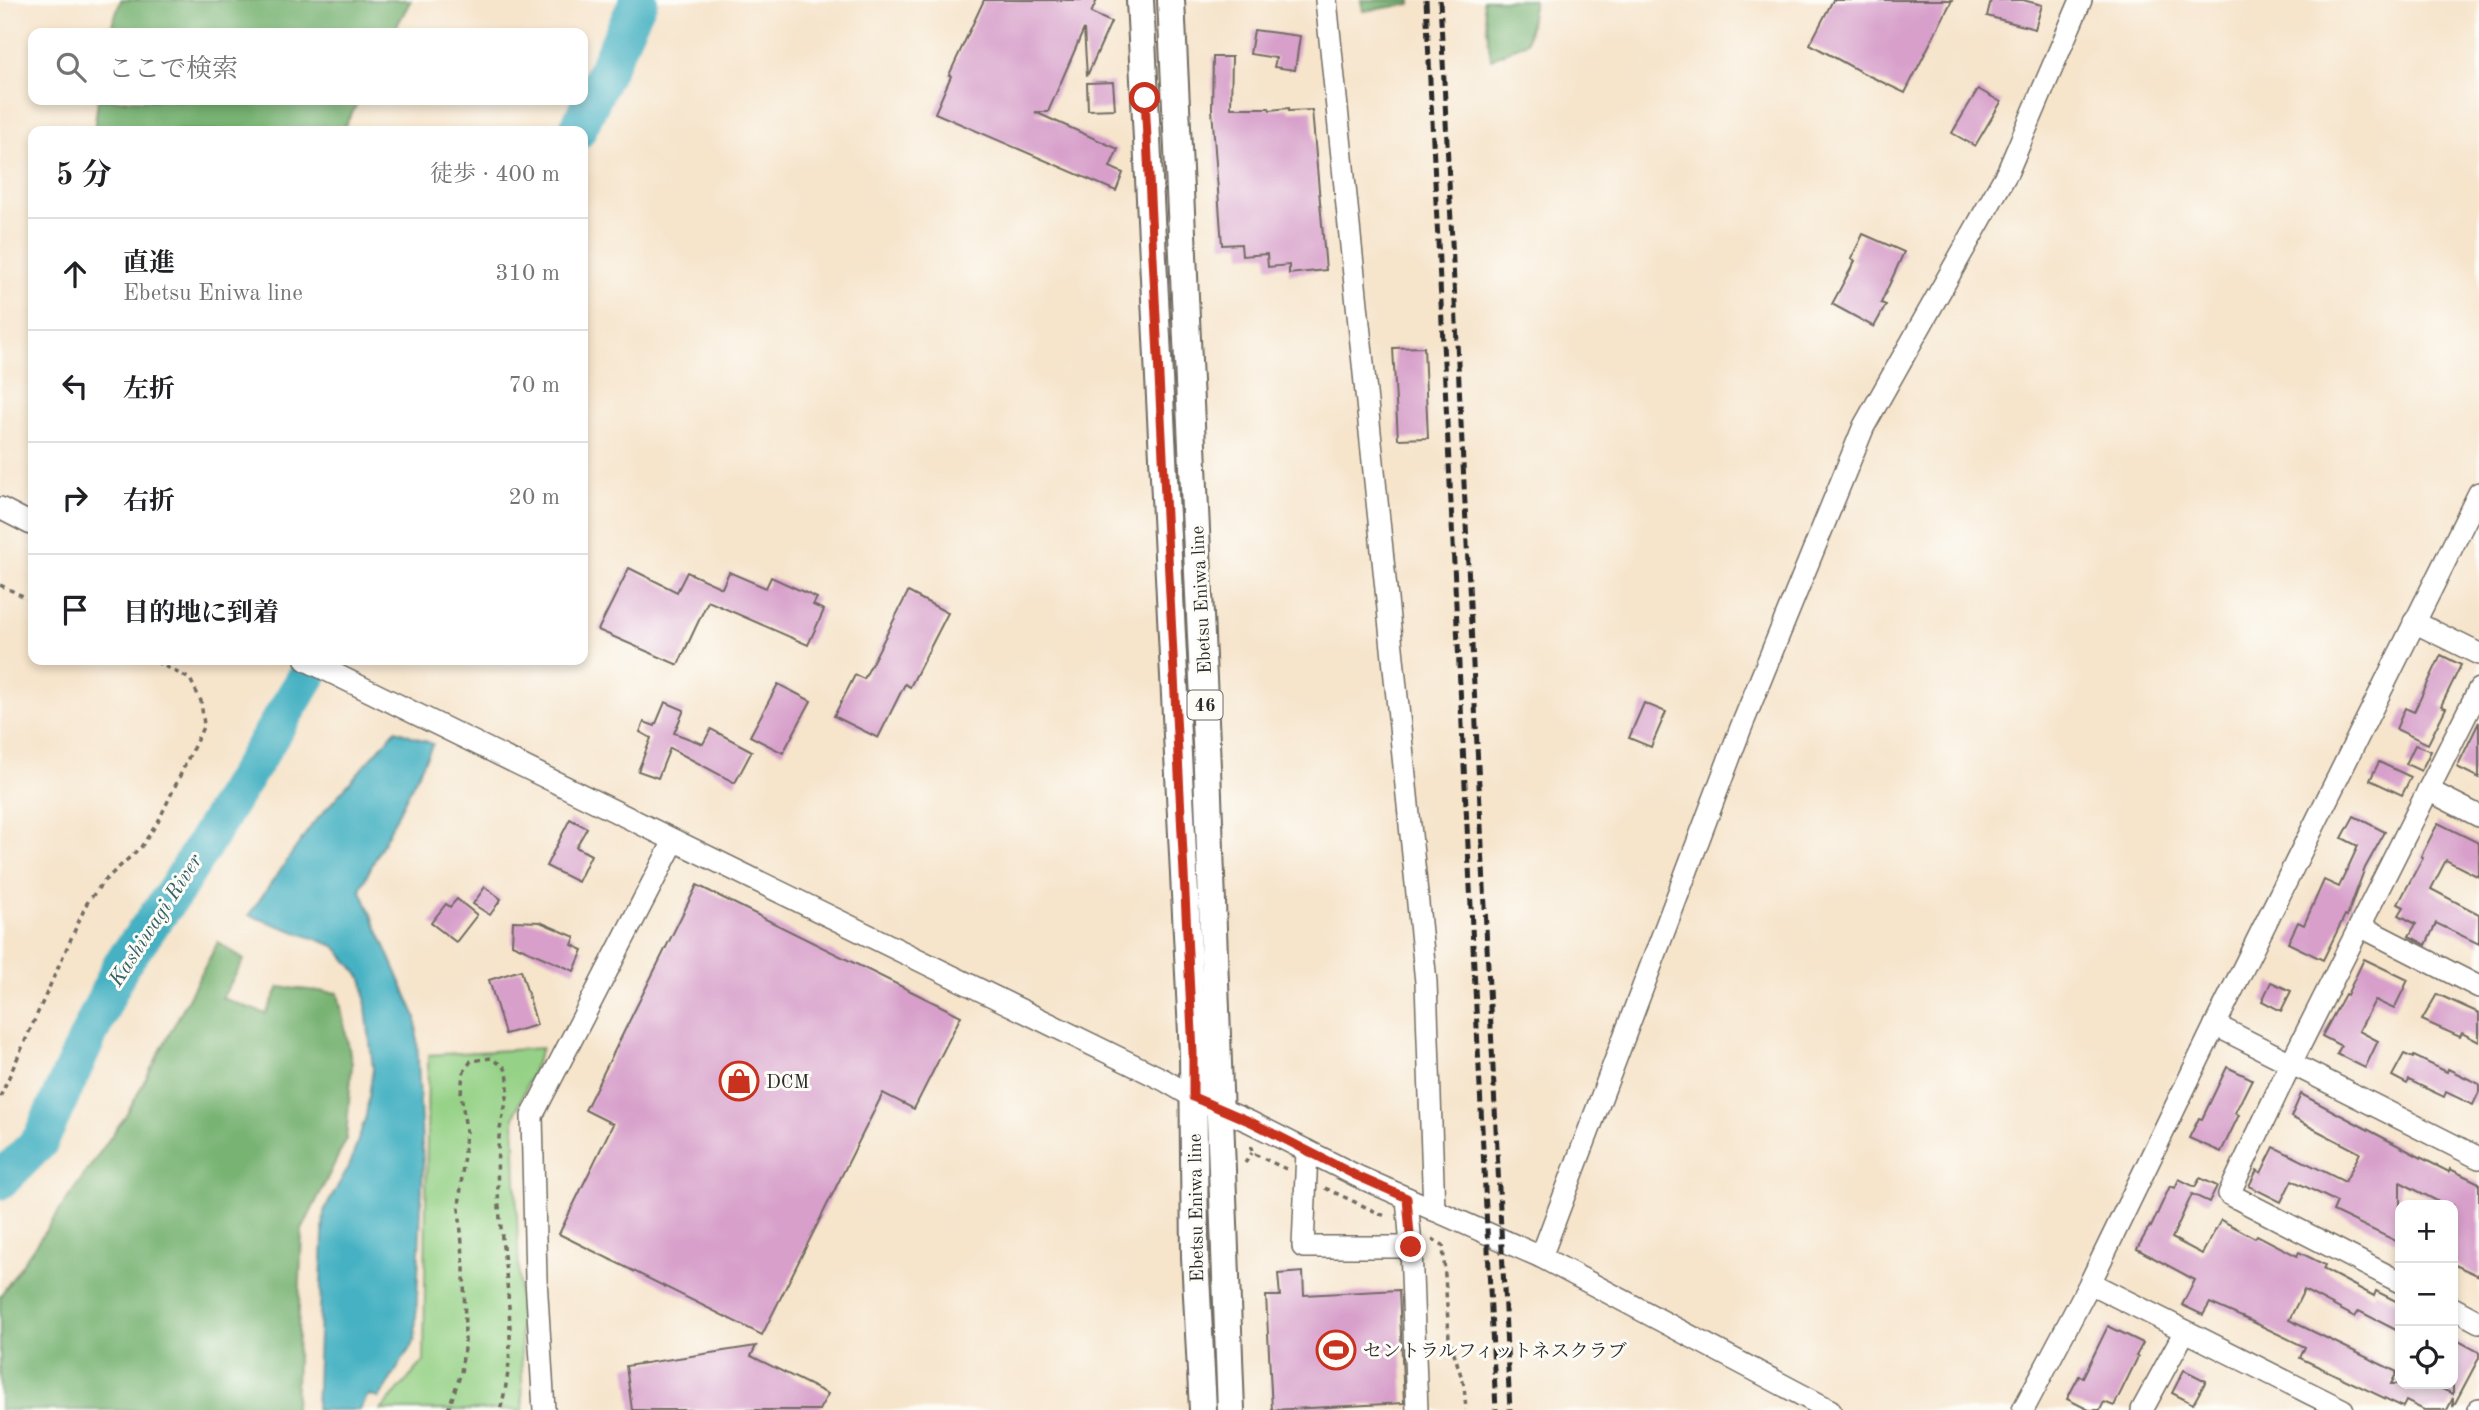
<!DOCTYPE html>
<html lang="ja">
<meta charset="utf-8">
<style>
body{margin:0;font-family:"Old Standard TT","Noto Serif JP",serif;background:#f6f6f6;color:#202124}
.controls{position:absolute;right:21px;bottom:21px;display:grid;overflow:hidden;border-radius:14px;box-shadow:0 4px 10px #0003}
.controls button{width:63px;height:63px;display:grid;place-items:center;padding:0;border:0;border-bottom:2px solid #e0e0e0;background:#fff;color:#202124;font:35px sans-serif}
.stop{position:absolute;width:21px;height:21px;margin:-16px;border:5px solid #c8321e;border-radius:50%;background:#fff}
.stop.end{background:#c8321e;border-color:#fff;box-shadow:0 2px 7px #0008}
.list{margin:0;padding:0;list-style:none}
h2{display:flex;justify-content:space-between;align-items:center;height:91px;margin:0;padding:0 28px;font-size:30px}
h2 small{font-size:23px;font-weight:400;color:#757577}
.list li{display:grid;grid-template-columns:46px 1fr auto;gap:21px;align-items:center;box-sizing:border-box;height:112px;padding:0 28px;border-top:2px solid #e0e0e0}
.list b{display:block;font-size:26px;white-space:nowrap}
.list p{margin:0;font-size:23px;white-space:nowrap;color:#757577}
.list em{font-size:23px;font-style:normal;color:#757577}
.icon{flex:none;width:38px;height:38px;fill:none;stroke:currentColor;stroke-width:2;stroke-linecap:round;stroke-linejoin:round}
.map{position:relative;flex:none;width:2479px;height:1410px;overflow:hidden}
.search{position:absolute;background:#fff;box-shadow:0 4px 10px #0003;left:28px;top:28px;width:560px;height:77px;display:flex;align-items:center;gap:18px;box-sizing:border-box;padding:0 24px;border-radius:14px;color:#757577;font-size:26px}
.panel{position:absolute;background:#fff;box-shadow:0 4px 10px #0003;left:28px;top:126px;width:560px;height:539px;border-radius:14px}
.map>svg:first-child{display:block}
.green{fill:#95d186;stroke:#607e58;stroke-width:2}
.forest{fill:#78b373;stroke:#526f4f;stroke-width:2}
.water{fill:#45b1c2;stroke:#386e76;stroke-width:2}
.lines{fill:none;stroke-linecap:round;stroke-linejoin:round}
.river{stroke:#45b1c2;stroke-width:38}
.building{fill:#d79fca}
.minor-casing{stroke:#726c63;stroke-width:24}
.major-casing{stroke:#726c63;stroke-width:30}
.path{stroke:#726c63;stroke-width:3.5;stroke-dasharray:5 5;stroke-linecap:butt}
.minor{stroke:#fff;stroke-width:21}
.major{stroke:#fff;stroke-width:26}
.rail{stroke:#2b2b2b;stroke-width:5;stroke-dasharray:10 5;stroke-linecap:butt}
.route{stroke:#c8321e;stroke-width:9}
.labels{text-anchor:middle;stroke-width:6;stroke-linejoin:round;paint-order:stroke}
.shield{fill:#fdfcf7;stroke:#6a6a68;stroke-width:2}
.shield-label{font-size:18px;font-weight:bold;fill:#2b2b2b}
.street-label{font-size:19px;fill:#2b2b2b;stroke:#fdfcf7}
.poi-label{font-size:19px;fill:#2b2b2b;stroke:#fdfcf7;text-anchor:start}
.water-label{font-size:21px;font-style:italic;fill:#356167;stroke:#fdfcf7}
</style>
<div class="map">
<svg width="2479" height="1410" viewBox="0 0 2479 1410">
<rect width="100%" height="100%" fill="#fdfcf7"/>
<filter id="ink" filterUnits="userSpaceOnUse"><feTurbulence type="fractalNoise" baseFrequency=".0143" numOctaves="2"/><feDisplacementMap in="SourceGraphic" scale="14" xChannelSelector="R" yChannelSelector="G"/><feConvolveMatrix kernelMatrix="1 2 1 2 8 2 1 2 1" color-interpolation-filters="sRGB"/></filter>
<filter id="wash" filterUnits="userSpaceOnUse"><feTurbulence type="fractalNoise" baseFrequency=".00686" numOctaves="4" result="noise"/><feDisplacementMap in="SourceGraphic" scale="28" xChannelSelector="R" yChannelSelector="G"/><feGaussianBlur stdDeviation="1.57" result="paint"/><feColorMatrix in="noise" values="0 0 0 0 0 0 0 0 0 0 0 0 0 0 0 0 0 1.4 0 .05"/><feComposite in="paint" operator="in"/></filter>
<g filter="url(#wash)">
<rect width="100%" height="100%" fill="#f6e4cb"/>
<!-- green -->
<path class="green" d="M542 1048 514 1117 523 1410H381L424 1361 428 1055Z"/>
<!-- forest -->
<g class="forest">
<path d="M121 0H411L393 33H109Z"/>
<path d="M1361 0H1411V4L1363 11Z"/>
<path d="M1483 0H1534L1527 42 1491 59Z"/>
<path d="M98 100H359L342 131H94Z"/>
<path d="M218 942 244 960 222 998 266 1014 279 987 338 993 352 1064 346 1140 302 1230 295 1410H0V1296L128 1112Z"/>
</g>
<!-- water -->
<path class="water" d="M396 730 433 744 360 889 416 1017 423 1166 415 1340 379 1398 368 1395 360 1410H316L324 1211 350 1164 366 1116 373 1069 363 980 335 946 249 915 311 826Z"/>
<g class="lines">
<!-- river -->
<g class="river">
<path d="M577 131 639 0"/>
<path d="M0 1181 40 1141 121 965 176 890 317 660"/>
</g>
</g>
<g id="blocks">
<!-- building -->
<g class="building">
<path d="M984 0H1097L1091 13 1111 22 1087 76 1084 29 1048 112H1035L1118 149 1110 167 1123 173 1116 191 935 113 951 76 949 75Z"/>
<path d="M1833 0H1952L1905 93 1861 72 1810 44Z"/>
<path d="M1991 0H2023L2042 5 2035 29 1987 16Z"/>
<path d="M1254 30 1300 36 1295 70 1274 67 1276 58 1250 54Z"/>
<path d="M1213 57H1232L1231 108H1269L1270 110 1289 108V111L1312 110 1326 270 1289 274V265L1268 267 1267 254 1242 256 1241 244 1222 245 1212 109Z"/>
<path d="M1113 82 1115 109 1088 110 1087 83Z"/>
<path d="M1978 89 2001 102 1975 146 1952 133Z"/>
<path d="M1863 234 1904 252 1881 303 1886 305 1874 327 1832 304 1855 261 1851 259Z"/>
<path d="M1424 347 1428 438 1398 439 1393 348Z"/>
<path d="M629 568 677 592 687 572 722 588 729 572 766 588 771 577 817 598 813 605 824 610 808 645 708 601 678 665 598 630Z"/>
<path d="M908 592 948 613 910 687 905 684 878 738 834 716 855 675 864 679Z"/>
<path d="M2441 655 2461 665 2441 706 2446 708 2428 744 2396 729 2405 708 2414 712Z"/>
<path d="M778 684 811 701 783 753 750 736Z"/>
<path d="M665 702 684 710 674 733 703 744 711 729 752 751 735 783 670 748 658 778 638 771 651 738 640 732 644 722 655 726Z"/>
<path d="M1644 703 1666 712 1651 747 1629 738Z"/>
<path d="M2479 722V778L2457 767Z"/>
<path d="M2415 745 2431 751 2421 771 2406 764Z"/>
<path d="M2379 762 2411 777 2402 795 2370 780Z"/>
<path d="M2354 816 2385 832 2365 868 2347 916 2345 915 2323 960 2288 943 2298 922 2304 925 2324 880 2339 887 2358 846 2342 838Z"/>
<path d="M570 819 587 828 576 847 591 855 578 882 546 866Z"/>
<path d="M2438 823 2479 843V877L2446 860 2431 889 2479 914V944L2436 923 2426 945 2409 936 2416 924 2399 915 2404 907 2398 904 2423 857 2421 856Z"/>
<path d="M697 885 961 1016 914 1109 883 1093 762 1335 559 1234 613 1124 585 1110Z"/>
<path d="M485 887 501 899 490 915 473 904Z"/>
<path d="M457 899 477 915 456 942 431 923 446 904 450 907Z"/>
<path d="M513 921 540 922 575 937 572 945 583 950 574 971 512 944Z"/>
<path d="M2364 959 2408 980 2394 1009 2375 1000 2359 1031 2378 1041 2365 1068 2337 1054 2341 1046 2322 1036 2345 994 2347 995Z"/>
<path d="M521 970 537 1025 505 1034 489 980Z"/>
<path d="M2271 982 2291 991 2281 1011 2262 1001Z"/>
<path d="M2437 994 2479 1013V1042L2462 1033 2460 1037 2422 1020Z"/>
<path d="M2404 1054 2413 1058 2414 1056 2447 1072 2448 1069 2479 1084V1092L2473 1105 2446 1092 2444 1097 2409 1080 2407 1084 2392 1076Z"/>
<path d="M2227 1067 2252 1079 2235 1113 2239 1115 2221 1152 2189 1138 2199 1118 2202 1119Z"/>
<path d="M2301 1094 2412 1153 2449 1172 2450 1169 2479 1183V1276L2453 1264V1205H2445L2400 1182V1243L2333 1211 2337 1202 2292 1180 2281 1202 2249 1186 2257 1170 2261 1173 2274 1147 2345 1182 2360 1153 2291 1117Z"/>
<path d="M2200 1178 2217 1186 2209 1202 2192 1194 2172 1238 2202 1254 2221 1220 2255 1238 2257 1235 2297 1256 2299 1252 2325 1265 2323 1269 2374 1296 2376 1291 2400 1303V1332L2359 1311 2355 1317 2304 1290 2289 1320 2397 1372 2391 1384H2431L2453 1394V1338L2479 1352V1358L2453 1407V1398L2447 1410H2424L2406 1401 2403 1407 2300 1358 2305 1347 2251 1321 2210 1303 2203 1315 2182 1305 2195 1280 2137 1249 2150 1226 2151 1227 2170 1186 2175 1188 2179 1179 2195 1187Z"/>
<path d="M1303 1272 1304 1295 1399 1290 1404 1403 1272 1410 1266 1296H1280L1278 1274Z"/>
<path d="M2108 1326 2143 1343 2136 1356 2138 1357 2114 1406 2104 1402 2100 1410H2089L2067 1399 2079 1376 2083 1377Z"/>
<path d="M756 1346 751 1356 828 1394 819 1410H632L626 1366Z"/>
<path d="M2184 1370 2206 1381 2193 1404 2172 1393Z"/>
</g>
</g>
</g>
<g filter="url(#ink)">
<use href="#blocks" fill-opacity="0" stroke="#726c63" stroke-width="2"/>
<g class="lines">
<defs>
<g id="minor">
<path d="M1326 0 1426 982 1434 1210"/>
<path d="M0 508 33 525"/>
<path d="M2414 622 2479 654"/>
<path d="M306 660 1164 1080 1193 1097 1250 1122 1357 1176 1541 1257 1830 1410"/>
<path d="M2428 790 2479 816"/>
<path d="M2360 926 2479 987"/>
<path d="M2215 1025 2479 1158"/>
<path d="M1307 1151 1303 1247H1411L1407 1198"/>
<path d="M1411 1247 1417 1410"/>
<path d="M1541 1257 1740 730 1864 426 2008 171 2081 0"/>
<path d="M2400 1282 2229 1194 2291 1063 2479 689"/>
<path d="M2090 1283 2343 1410"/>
<path d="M2453 1308 2479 1322"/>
<path d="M544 1410 536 1279 532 1116 674 841"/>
<path d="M2023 1410 2090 1283 2215 1025 2479 493"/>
<path d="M2142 1410 2185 1331"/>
<path d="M2478 1410 2479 1409"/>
</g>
<g id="major">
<path d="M1140 0 1193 1053 1195 1257 1203 1410"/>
<path d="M1171 0 1206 742 1231 1410"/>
</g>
</defs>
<!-- minor casing -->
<use href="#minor" class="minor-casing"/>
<!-- major casing -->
<use href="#major" class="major-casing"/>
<!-- path -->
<g class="path">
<path d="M0 585 33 601"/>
<path d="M204 660 228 664 232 660"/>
<path d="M0 1097 87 903 104 881 141 847 158 822 204 725 201 701 190 679 152 660"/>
<path d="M1251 1146 1252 1153 1286 1169"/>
<path d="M1245 1163 1252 1153"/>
<path d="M1325 1188 1387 1217"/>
<path d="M1432 1239 1443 1245 1449 1337 1464 1385 1466 1410"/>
<path d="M448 1410 461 1373 465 1340 464 1268 459 1208 466 1131 461 1093 463 1073 471 1061 491 1058C494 1061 501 1064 504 1067 514 1080 503 1114 500 1129 487 1222 528 1318 500 1410"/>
</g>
<!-- minor -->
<use href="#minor" class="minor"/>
<!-- major -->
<use href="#major" class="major"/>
<!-- rail -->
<g class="rail">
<path d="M1426 0 1496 1410"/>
<path d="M1440 0 1510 1410"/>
</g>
</g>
</g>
<g class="lines" filter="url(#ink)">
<!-- route -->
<path class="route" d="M1145 98 1193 1053V1097L1251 1122 1357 1176 1407 1198 1411 1247"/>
</g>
<!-- icons -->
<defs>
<symbol id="shop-ring" viewBox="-11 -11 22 22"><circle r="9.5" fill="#fdfcf7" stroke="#c8321e" stroke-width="1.5"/><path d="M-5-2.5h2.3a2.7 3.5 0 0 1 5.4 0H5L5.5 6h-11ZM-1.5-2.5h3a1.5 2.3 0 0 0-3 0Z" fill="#c8321e"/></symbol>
<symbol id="stadium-ring" viewBox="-11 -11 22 22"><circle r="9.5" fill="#fdfcf7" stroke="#c8321e" stroke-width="1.5"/><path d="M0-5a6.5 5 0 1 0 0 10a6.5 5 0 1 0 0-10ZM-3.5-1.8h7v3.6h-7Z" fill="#c8321e"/></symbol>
</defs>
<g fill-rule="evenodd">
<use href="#shop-ring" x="717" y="1059" width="44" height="44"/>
<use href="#stadium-ring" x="1314" y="1328" width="44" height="44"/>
</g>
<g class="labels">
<!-- shield labels -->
<rect class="shield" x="1187.5" y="690.5" width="35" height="29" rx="5"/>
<g class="shield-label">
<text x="1205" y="711">46</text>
</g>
<!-- street labels -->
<g class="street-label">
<text transform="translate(1200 600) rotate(-93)" y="7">Ebetsu Eniwa line</text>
<text transform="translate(1195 1208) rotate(-91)" y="7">Ebetsu Eniwa line</text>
</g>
<!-- poi labels -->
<g class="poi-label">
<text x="766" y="1088">DCM</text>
<text x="1363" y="1357">セントラルフィットネスクラブ</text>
</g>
<!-- water labels -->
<g class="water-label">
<text transform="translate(155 920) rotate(-57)" y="7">Kashiwagi River</text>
</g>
</g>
</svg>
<div class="controls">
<button>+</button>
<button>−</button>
<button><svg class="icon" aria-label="locate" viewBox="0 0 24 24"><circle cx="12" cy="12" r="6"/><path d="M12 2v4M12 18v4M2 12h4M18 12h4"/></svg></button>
</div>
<div class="stop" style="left:1145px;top:98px"></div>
<div class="stop end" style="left:1411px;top:1247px"></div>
<div class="search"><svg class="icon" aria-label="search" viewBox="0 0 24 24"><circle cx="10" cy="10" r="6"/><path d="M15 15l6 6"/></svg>ここで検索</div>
<section class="panel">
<h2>5 分<small>徒歩 · 400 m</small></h2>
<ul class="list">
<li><svg class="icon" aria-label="ahead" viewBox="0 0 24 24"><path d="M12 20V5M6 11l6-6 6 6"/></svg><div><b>直進</b><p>Ebetsu Eniwa line</p></div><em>310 m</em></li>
<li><svg class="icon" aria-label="left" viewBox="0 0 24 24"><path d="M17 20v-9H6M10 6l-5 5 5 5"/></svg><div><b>左折</b></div><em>70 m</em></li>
<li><svg class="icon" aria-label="right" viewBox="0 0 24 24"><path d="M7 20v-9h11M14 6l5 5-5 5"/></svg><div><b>右折</b></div><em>20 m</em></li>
<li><svg class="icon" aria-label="arrive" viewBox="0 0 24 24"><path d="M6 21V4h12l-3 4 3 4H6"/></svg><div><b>目的地に到着</b></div></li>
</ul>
</section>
</div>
